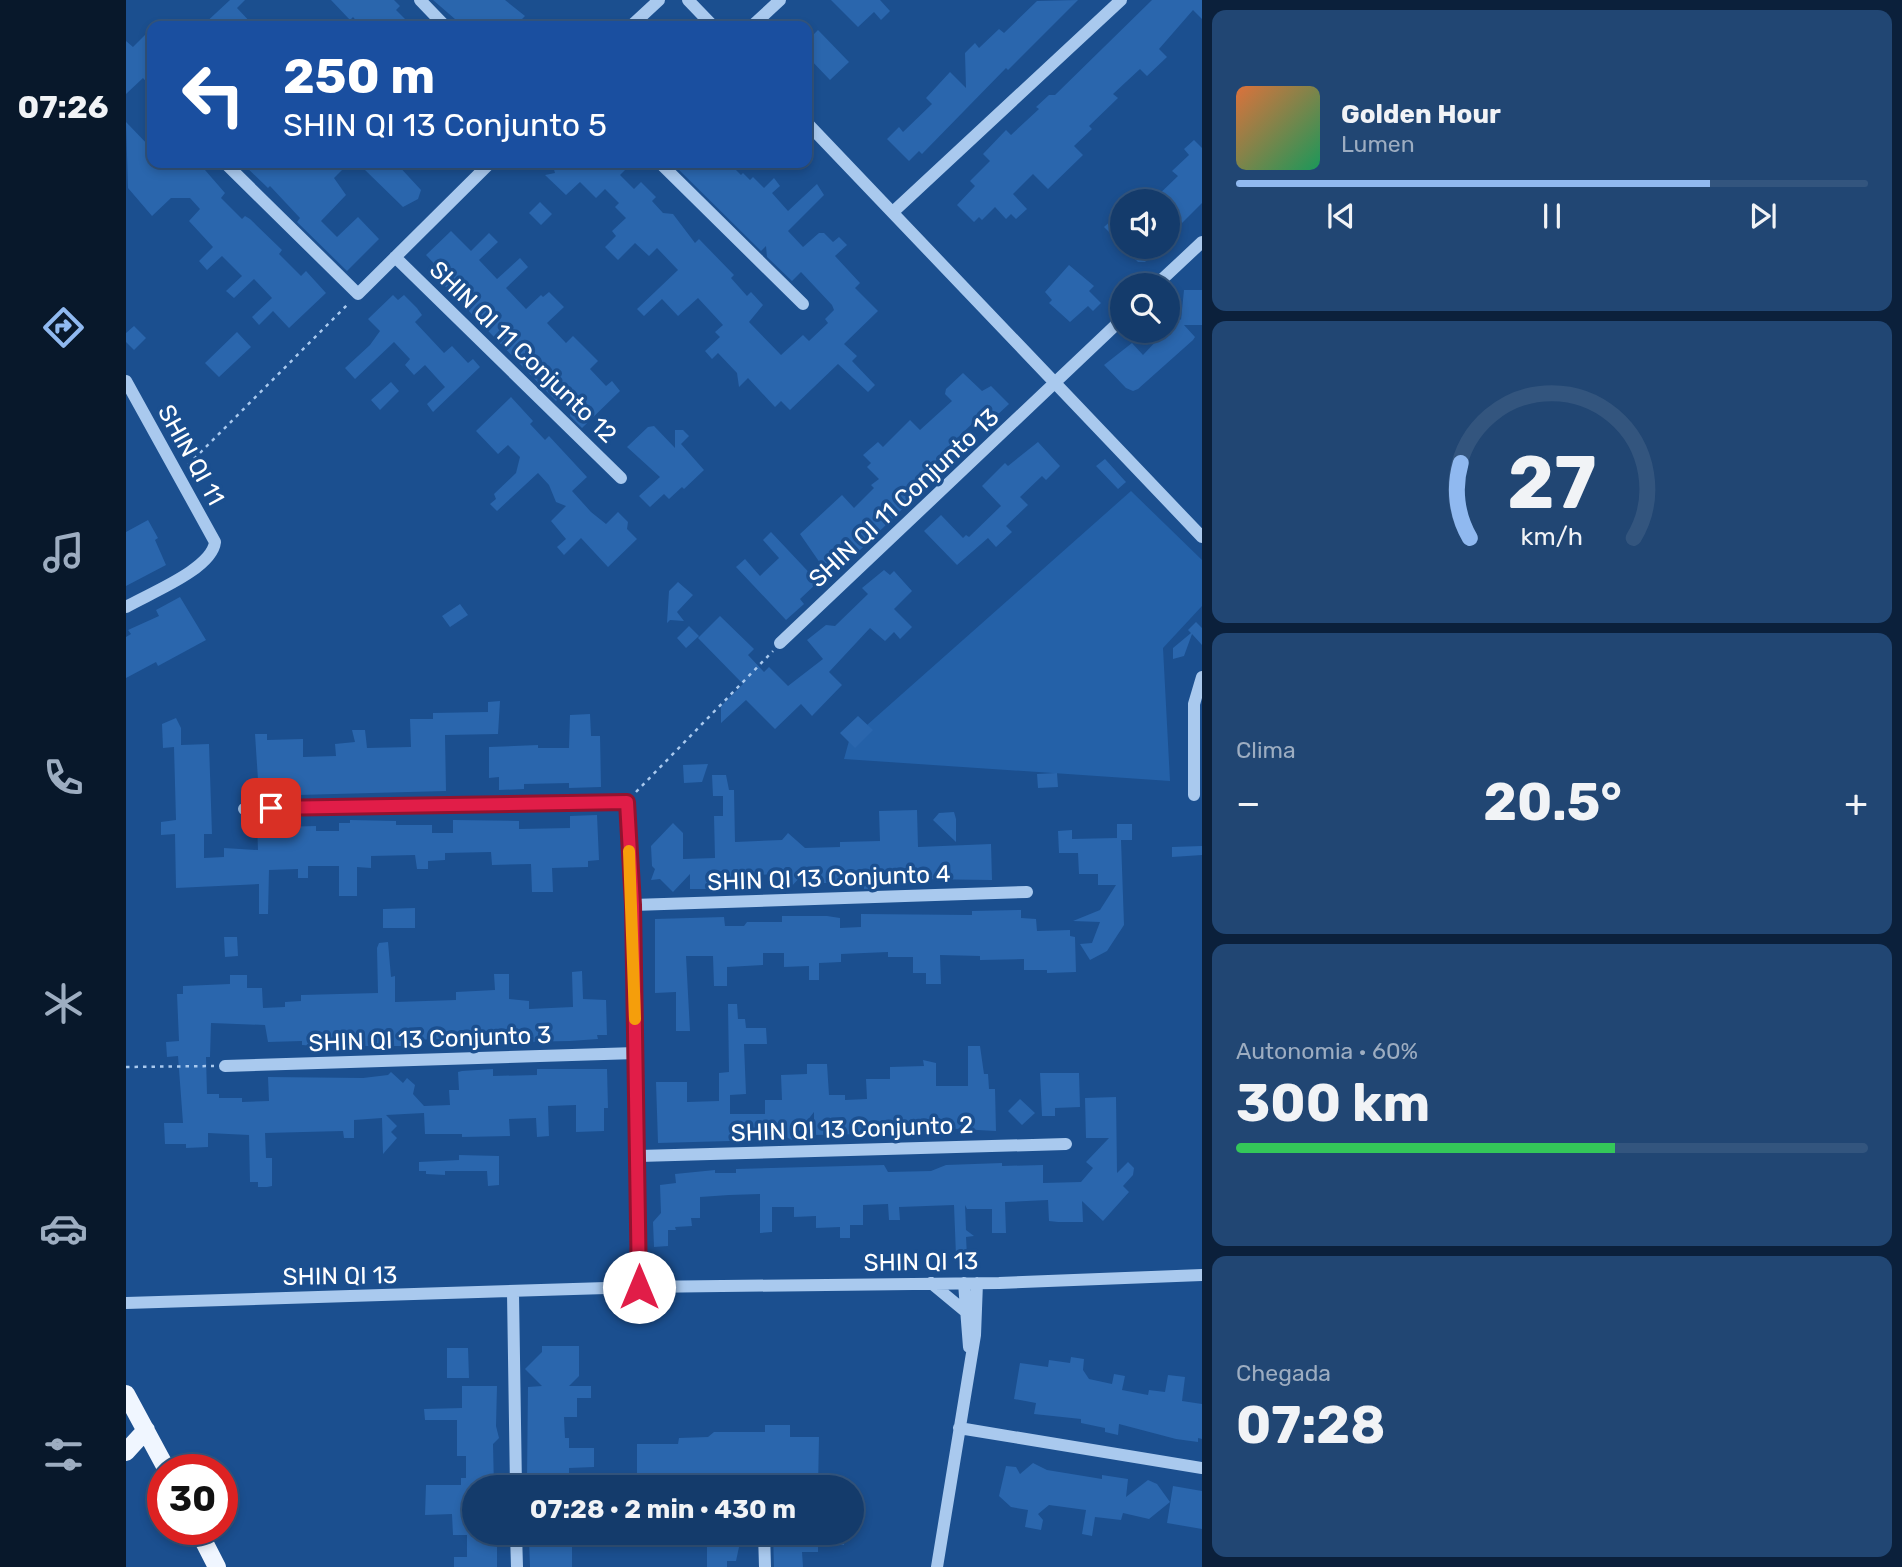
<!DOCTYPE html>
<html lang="pt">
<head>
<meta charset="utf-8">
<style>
  body { margin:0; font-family:Rubik,sans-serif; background:#214673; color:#f1f3f6; height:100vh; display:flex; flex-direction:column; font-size:26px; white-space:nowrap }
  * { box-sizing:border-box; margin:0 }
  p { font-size:23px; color:#9dadc1 }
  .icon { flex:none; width:38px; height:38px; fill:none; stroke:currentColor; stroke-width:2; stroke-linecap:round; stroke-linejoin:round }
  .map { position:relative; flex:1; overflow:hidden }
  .sheet { display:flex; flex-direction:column; gap:10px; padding:10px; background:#0b203b; width:700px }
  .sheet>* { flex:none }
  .hud { position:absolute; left:21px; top:21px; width:665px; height:147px; border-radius:14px; box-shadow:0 4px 10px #0003,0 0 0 2px #33557e; background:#1a4fa0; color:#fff; overflow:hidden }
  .controls { position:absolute; left:984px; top:189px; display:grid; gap:14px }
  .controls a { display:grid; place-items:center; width:70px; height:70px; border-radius:50%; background:#143b6b; box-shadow:0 4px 10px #0003,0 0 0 2px #33557e; font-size:35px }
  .speed { position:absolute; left:21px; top:1454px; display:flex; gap:14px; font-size:35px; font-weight:700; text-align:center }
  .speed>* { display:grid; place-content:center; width:91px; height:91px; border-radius:50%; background:#143b6b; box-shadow:0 4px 10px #0003,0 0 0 2px #33557e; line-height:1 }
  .speed .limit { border:10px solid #d22; background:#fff; color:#111 }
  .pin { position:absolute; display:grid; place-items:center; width:60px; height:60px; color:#fff; margin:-30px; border-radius:14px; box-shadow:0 4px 10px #0006 }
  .me { position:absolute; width:77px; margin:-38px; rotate:0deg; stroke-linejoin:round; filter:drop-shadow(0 0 5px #0008) }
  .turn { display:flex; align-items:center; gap:24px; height:147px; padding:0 21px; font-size:32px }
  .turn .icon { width:91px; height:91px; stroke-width:2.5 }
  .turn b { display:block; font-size:49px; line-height:60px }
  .big { font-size:52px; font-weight:700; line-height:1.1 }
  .sheet .card { flex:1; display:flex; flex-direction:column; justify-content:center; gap:10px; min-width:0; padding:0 24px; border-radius:14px; background:#214673 }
  .sheet .dial { align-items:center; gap:0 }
  .dial svg { height:182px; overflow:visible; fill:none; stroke:#33557e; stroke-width:7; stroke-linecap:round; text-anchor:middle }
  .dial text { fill:#f1f3f6; stroke:none }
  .song { display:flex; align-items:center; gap:21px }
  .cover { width:84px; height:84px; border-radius:10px; background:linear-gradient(135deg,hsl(20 70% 55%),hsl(150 70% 35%)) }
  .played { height:7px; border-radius:4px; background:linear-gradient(90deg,#90b9f0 75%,#33557e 75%) }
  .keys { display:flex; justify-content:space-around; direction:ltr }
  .heat { display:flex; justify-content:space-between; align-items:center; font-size:38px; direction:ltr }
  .charge { height:10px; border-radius:5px; background:linear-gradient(90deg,#34c759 60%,#33557e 0) }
  .trip { position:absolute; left:336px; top:1475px; width:402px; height:70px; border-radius:35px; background:#143b6b; box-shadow:0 4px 10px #0003,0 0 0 2px #33557e; font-weight:700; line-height:70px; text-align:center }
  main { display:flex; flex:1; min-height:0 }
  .dock { display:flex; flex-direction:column; width:126px; justify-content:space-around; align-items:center; background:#08182b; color:#9dadc1 }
  .dock .icon { width:49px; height:49px }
  .dock .on { color:#90b9f0 }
  .dock b { font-size:32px; color:#f1f3f6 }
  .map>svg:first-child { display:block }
  .green { fill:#2461a8 }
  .building { fill:#2a66ad }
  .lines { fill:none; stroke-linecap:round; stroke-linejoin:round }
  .path { stroke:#a9c9ee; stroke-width:2.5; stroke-dasharray:3.5 5; stroke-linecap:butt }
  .minor { stroke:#a9c9ee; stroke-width:12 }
  .major { stroke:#f0f6ff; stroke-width:18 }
  .route-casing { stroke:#92132f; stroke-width:18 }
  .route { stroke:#e11d48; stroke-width:12 }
  .slow { stroke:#f59e0b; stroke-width:12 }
  .labels { text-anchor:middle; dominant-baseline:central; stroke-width:7; stroke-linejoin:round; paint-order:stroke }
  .street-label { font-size:24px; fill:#fff; stroke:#1b4f8f }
</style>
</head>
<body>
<main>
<nav class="dock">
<b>07:26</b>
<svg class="icon on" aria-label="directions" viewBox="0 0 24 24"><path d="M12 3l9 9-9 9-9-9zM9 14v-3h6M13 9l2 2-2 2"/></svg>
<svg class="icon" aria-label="music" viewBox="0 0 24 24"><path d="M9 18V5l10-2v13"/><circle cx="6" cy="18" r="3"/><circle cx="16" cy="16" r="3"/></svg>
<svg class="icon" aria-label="phone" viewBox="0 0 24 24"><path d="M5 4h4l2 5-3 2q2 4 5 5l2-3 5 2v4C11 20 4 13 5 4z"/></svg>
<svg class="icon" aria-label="climate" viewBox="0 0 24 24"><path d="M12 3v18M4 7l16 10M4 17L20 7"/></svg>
<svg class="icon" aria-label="car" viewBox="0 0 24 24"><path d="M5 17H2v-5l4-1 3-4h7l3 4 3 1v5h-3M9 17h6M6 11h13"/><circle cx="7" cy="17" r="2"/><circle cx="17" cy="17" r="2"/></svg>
<svg class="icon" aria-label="filters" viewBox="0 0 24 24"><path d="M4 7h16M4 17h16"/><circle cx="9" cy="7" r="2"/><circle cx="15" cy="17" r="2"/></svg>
</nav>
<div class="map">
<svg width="1076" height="1567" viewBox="0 0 1076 1567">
  <rect width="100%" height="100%" fill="#1b4f8f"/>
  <path class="green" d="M1005,491L1076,560V606L1037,648L1044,781L718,759L723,741Z"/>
  <path class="building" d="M104,0H119L111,8L128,26H76Z
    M205,0H268L274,6L270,10L286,26H235L227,17L224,20Z
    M307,0H379L399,16L389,26H337Z
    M705,0H754L764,11L755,20L748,12L732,27Z
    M952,0L882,70L880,68L796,154L793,151L783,161L761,139L773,127L777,132L806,104L800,98L824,72L840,88L839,53L849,43L853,48L873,29L878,33L911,1Z
    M1026,0H1076V19L1067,10L1033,49L1041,57L1021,76L1014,69L987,94L992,98L963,126L966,129L948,146L957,155L922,189L907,174L887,194L901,209L890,219L885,214L880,219L869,207L856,220L853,217L848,222L831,205L849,186L844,181L864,161L857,154L880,130L885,135L913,109L910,107L923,95H929Z
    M26,28V88L17,78L0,94V41L7,47Z
    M692,30L723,62L704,80L681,56V41Z
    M0,122L26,149V163L79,166V170L99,193L95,198L116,219L119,216L124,219L156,250L153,254L175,276L180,271L200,293L163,328L147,311L133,325L126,317L146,298L128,279L108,298L100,291L116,276L96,256L81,270L73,261L87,247L63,221L74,209L64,198H45L26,216L2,188Z
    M1068,140L1076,148V203L1051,228L1041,217V201H1026L1052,176L1046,171L1063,155L1058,149Z
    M116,163H194L200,169L211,163L217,169L208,178L220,195L195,221L211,237L232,217L253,239L221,271L171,222L174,218L144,186L142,188Z
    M245,163H252L256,167L261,163H270L295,190L292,199L277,207L238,169Z
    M426,163H506L494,175L508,189L515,182L530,197L526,201L537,213L547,214L569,243L573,239L608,275L605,278L621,296L625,292L637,305L623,322L655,355L677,335L683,341L702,323L699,319L708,310L706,305L675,272L666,281L641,257L640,246L635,251L546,163H603L615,175L617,173L624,180L627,177L638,188L648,178L654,186L646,193L662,211L691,184L698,195L662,231L677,247L693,233H698L707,242L713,237L721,245L709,256L734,283L729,288L752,311L718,344L731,356L726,361L749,385L742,392L712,364L664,410L655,401L649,407L622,378L613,387L611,373L592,353L586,359L579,351L594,337L589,332L597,325L572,298L552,316L536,299L518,316L511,309L552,270L531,248L523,256L509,243L492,260L479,247L490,236L486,231L500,218L489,207L493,203L479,189L470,198L454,182L440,195L419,175L429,173Z
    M414,202L426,214L415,225L403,213Z
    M996,211V245L978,227Z
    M325,231L345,251L363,233L372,242L353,260L371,279L394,258L402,267L380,288L400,309L415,295L417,297L423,292L438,307L421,323L440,343L447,336L472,361L464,369L480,386L486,381L494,391L456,428L444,416L445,387L430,401L309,276L315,271L300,255Z
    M997,247H1035L1019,262H1012Z
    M943,265L968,286L963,291L975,303L967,311L962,306L944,322L923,303L926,300L919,292Z
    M1058,290H1076V325H1058L1069,337L1067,340L1012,389L1007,391L1000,388L978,365L1006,343L1017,355L1032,339L1024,331H1041V306L1055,320Z
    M267,295L272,300L278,295L291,308L296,315L289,322L318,353L326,346L342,363L347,359L354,367L307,412L301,404L319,387L299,365L288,375L279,365L284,359L268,342L229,379L219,368L244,345L254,331L242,319Z
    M8,326L20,338L8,350L0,342V333Z
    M111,332L125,347L93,377L79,363Z
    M837,373L856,391L865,386L883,404L855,430L848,422L828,441L816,453L820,457L791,484L797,489L731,553L726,549L701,573L674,534L716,495L728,508L748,488L745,485L753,479L741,467L745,463L737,455L752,442L757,447L784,420L794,430L826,401L819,394L820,389Z
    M265,382L273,391L254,410L245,400Z
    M385,397L407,421L404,424L419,440L423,436L461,477L446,491L465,512L480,524L492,512L502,522L501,529L511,539L482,567L455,538L438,555L431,547L440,539L425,521L440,506L430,502L423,485L412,473L371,511L364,504L370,499L368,494L390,473L394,457L382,445L372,454L350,431Z
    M528,426L549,448V430H557L563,436L555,444L578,470L558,489L556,487L543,499L538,494L524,507L513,496L534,477L501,447L522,427Z
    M912,442L934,466L920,480L916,476L894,497L902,505L880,526L886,532L870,547L862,538L831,565L798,531L815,515L837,538L840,535L843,537L875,506L856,486L879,463L882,466Z
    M979,459L1000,482L992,489L970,466Z
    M22,520L32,538L29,540L40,565L0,586V532Z
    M645,532L692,582L674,599L678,604L660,620L610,567L619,559L634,576L653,558L637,540Z
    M758,570L764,575L768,571L786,591L768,609L786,627L774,639L768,632L759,641L744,628L703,672L716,685L686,716L675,704L649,729L620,700L595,723V706L617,684L572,638L594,616L628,649L622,655L638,672L643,667L662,686L697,659L681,640L700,625L709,626L742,594L736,588Z
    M552,582L567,595L551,612L558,621L544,620L541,623L543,591Z
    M54,597L80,640L32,666L30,662L0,678V637L5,634L2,630L33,616L30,610Z
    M334,604L342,615L324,627L316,616Z
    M1070,622L1076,628V645L1066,634L1058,656L1047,659V648L1065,633L1062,630Z
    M563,626L573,636L560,648L551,638Z
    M374,701L372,734L319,735L320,791L172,795V786L151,787V795H133L129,734H141V740L177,739V757L210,756L209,744L229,742L226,730H239L241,748L285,747L284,719H307V713L362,712V702Z
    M464,714L465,736H474L475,787L443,788V783L398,784V789L373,790V777L363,778V747L412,745V748H443L444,715Z
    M732,716L747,730L729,748L714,733Z
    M50,718L55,728V745L83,744L86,834H78V858L98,857V848L132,850L131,824L151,823L152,827L190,826V831H213V823H224V820L270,821V825H306V833H327V820L393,821V829L444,828V816L471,815L473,860L462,861V867L426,868L427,892H406L405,864L366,865L365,852L319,853V860L302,861V869H291L289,855L245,856V868L231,867V896H213V866H182V878H172V869L143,870L142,914H133V884L50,888L49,834L35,835V822L50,820L48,747L37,748L36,724Z
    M582,764L576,782L558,783L557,765Z
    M931,773L932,787L912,788L911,774Z
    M586,775H600L603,790H608L609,842L656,840L662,833L679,848L714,847V842L754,841L753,811L791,810L792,847L865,844L866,880L788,879V883H754V888L738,889V886H725V883H688L676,875L664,888L650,874L632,875V888H621V882H616V877H595L596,889H564V874L547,892L534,879L525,880L529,869L526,866L525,846L547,823L557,833V859L589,858L588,816H597V796H587Z
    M828,812L830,819V842L807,820L813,813Z
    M991,824H1006V840H995L998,925L981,951L964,960L954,944L966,943L974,922L947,921L974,910L990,885H972V874H953L952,853H933L932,831L946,830V839L991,838Z
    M1076,846V855L1046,857V847Z
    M289,908V928H257V909Z
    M895,910V918L910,919L911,931L944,930V936L949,937L950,972L921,973V970H898V959L854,960V956L814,955L815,984H800V973H787V957H762V952L715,954V962L693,963V980H683V966L658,967V953H637V965L601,967V986H588L587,956H560L564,1031H550V992L529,993V919L598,917L599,926H618L621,922H656V916H701L714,918V928L735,927V914L846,915V911Z
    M98,937H111L112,956L99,957Z
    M262,942L265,977L269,976V1002L330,1000V992L369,990L368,974H383V999L403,1001V1009L447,1007L446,972L456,971L457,999L480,1000L481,1035H471L472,1039L444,1041L390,1042L370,1041V1038H332L288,1040V1046H189L176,1045V1041L142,1042L139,1025L85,1023L84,1057H80L81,1094H93V1098H116V1102L143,1101L142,1077L237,1078L262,1075L265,1072L277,1083L281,1078L289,1085L287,1094L298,1106L324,1105L323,1090H333L332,1072L336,1071L367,1069V1076L411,1075V1069H481L482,1108H478V1131L450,1132V1105L422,1106L423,1136L411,1137L410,1118L383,1119L384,1136L336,1137V1134H299L298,1113L260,1115L271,1126L265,1132L271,1138L257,1154L256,1118L228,1120V1138H218L217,1131L139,1133L140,1158H146V1186L141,1187H132V1182H124L123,1135L82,1133V1147L60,1148V1144H39L38,1123H57L52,1056L41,1057L40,1042L53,1041L51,994H57V986L104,984V975H121V988H136L137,1008L159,1007V1002L175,1001V995L252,993L251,948L253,943Z
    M602,1004H611L612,1019H619L620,1028H640L641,1044H618L620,1094L604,1095V1114H639V1100H656L655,1075L681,1074V1064H701L703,1095H719V1100L741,1099L740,1079H764V1067L798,1066L797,1060L810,1063V1086H842V1046H854L858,1074H862L863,1089H869L870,1131L815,1128L816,1134H804V1124H784V1133L688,1135V1112L666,1140L640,1127V1136L604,1137V1141L532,1143L530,1082H561V1102L593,1101V1073L603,1072Z
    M914,1073H953L954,1107L929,1108V1116H916Z
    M990,1097L991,1173L1002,1162L1008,1168L1007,1175L997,1186L1003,1192L977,1221L956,1201L957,1222H932L923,1221L922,1200L879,1202L880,1233H866V1209H841L839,1205L840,1230L848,1236L840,1237L841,1256H830L828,1205L773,1207L774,1220H763L762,1204L737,1205V1225H724V1238H714V1227L690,1228V1216L668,1217V1207H646V1232L634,1233V1194L603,1195L574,1197V1218H565L566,1226L549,1227L550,1230H542V1246L528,1247L527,1222L535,1213L534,1185L550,1183L549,1174L589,1170V1173H610V1169L758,1165L762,1172L805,1171L820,1165L876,1163V1166L917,1165V1183L955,1182L967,1168L960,1162L983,1138H960L959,1098Z
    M894,1099L909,1113L896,1125L882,1111Z
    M333,1155L373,1156V1185L362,1186L361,1171H319V1175L300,1174V1171H293V1162L333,1160Z
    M416,1346H453V1376L443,1386H465V1398H451V1417H438L439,1438H443V1448H468V1467L443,1468V1487H404V1477H401L402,1387L416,1386L399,1369L416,1352Z
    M321,1348H342L343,1378H321Z
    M945,1357L958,1359L957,1370L963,1379L986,1384L988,1374L999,1376L996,1390L1022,1395L1023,1390L1039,1392L1042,1375L1059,1377L1056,1401L1076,1404V1439L1072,1438V1442L1050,1439L993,1424L992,1435L979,1432V1428L955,1423V1419L908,1414L910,1403L888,1399L894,1363L922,1367L923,1360L944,1363Z
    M336,1386H371L370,1426L373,1438L367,1444L368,1488H348V1533L371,1537V1567H328V1557H341V1535H327L326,1514L299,1515L300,1485H335V1478H340V1456H331V1420H299L298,1409L336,1408Z
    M639,1425H664V1437H693L692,1488H669V1479H598V1488H543V1479L511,1480V1444H552L553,1438L582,1437L588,1432H639Z
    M907,1463L921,1470L976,1479V1475L1002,1479L1000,1497L1022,1480L1031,1484L1044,1502L1023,1519L997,1513L995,1520L969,1517L966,1536L956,1534L960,1510L923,1505L912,1514L917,1520L915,1530L899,1527L902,1510L885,1507L873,1496L880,1466L890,1467L894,1474Z
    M1047,1486L1076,1491V1529L1041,1523Z
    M581,1533H616L610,1561H601V1567H581Z
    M647,1533H718V1545H692V1552H676L677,1567H648Z
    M403,1540H446V1567H404Z"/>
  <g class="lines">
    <path class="path" d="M62,465L223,303
      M510,792L647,651
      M0,1067L88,1066"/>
    <path class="minor" d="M294,0L319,26
      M562,0L587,26
      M505,26L533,0
      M626,26L654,0
      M681,123L1076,537
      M99,163L232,294L364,163
      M534,163L677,304
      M767,212L995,0
      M269,257L495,478
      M1030,285L1076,242
      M0,381L89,542C86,569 24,593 0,607
      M654,643L996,319
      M1068,795V704L1076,677
      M118,809L501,802L507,905L513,1287
      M507,905L901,892
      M99,1066L510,1053
      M513,1156L940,1144
      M805,1283L840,1312
      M838,1283L843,1347
      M387,1293L390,1488
      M0,1303L513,1287L873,1283L1076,1275
      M833,1428L1076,1468
      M390,1533L391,1567
      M638,1533L639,1567
      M811,1567L849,1335L851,1283"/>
    <path class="major" d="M0,1394L41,1470
      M0,1452L20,1430
      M72,1530L91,1567"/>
  </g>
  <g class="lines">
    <g class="route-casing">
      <path id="route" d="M145,808L501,802L507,905L513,1287"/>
    </g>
    <use href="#route" class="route"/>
    <path class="slow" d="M503,851L509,1019"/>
  </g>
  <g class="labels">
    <g class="street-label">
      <text transform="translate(397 352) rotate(44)">SHIN QI 11 Conjunto 12</text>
      <text transform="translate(65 455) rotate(61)">SHIN QI 11</text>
      <text transform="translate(778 498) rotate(-43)">SHIN QI 11 Conjunto 13</text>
      <text transform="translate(703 878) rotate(-2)">SHIN QI 13 Conjunto 4</text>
      <text transform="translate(304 1039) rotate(-2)">SHIN QI 13 Conjunto 3</text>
      <text transform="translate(726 1129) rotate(-2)">SHIN QI 13 Conjunto 2</text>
      <text transform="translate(795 1262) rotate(-1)">SHIN QI 13</text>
      <text transform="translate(214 1276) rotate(-1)">SHIN QI 13</text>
    </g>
  </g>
</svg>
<div class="controls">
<a><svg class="icon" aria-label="sound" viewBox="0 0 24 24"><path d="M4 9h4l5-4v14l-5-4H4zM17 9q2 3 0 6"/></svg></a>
<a><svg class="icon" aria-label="search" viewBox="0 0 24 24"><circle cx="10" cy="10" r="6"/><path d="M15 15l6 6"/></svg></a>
</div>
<div class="speed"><div class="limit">30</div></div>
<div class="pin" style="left:145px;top:808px;background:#d93025"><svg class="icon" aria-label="arrive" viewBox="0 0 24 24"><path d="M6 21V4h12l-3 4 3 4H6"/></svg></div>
<svg class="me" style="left:513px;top:1287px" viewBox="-20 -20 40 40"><circle r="19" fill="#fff"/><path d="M0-13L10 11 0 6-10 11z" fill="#e11d48"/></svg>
<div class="trip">07:28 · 2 min · 430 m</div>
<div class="hud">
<div class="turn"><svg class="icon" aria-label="left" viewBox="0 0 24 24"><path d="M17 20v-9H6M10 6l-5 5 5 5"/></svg><div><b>250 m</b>SHIN QI 13 Conjunto 5</div></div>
</div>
</div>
<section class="sheet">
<div class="card">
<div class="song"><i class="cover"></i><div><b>Golden Hour</b><p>Lumen</p></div></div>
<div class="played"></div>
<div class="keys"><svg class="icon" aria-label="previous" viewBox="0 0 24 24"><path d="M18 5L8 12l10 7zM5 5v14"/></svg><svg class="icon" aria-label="pause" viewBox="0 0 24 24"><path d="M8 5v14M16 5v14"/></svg><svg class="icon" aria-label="next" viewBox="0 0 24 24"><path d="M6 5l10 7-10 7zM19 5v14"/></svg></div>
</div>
<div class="card dial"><svg viewBox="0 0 100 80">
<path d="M14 69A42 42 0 1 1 86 69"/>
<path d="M14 69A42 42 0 0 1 10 36" stroke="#90b9f0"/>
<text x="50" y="56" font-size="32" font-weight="700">27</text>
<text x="50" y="72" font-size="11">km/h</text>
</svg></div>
<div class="card"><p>Clima</p>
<div class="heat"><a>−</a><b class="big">20.5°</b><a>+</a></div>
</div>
<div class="card"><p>Autonomia · 60%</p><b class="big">300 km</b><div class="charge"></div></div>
<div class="card"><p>Chegada</p><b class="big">07:28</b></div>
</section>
</main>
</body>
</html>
